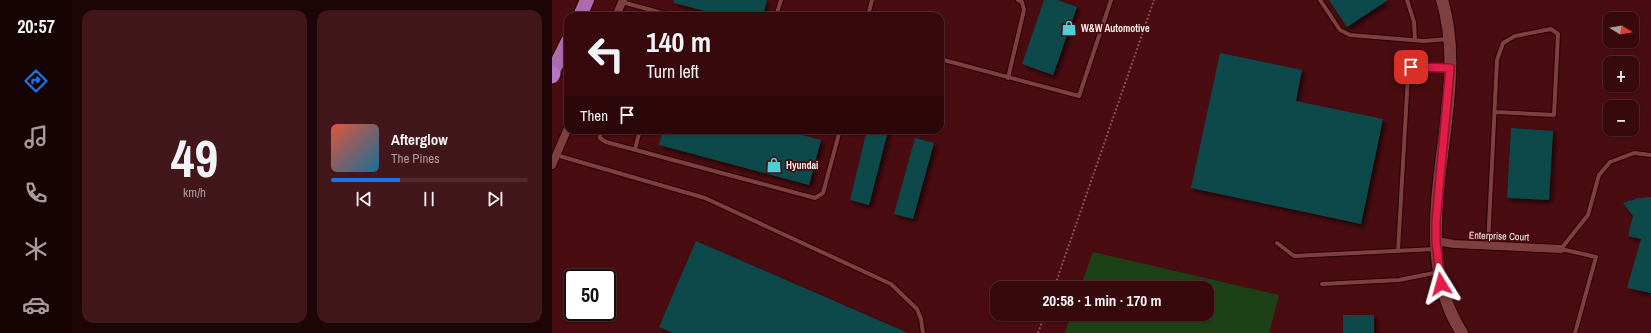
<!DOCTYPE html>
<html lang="en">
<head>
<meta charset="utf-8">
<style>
  body { margin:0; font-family:"Archivo Narrow",sans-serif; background:#42171b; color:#f1f3f6; height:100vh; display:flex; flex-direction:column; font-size:15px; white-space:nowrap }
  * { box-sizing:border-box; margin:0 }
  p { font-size:13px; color:#aa9a9d }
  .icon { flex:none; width:22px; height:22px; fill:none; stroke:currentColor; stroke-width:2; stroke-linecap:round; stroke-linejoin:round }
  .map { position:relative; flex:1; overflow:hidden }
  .sheet { display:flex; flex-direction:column; gap:10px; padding:10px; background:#1e0507; width:480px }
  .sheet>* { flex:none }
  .banner { position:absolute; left:12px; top:12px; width:380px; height:122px; border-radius:12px; box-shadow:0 1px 3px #0004,0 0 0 1px #512a2e; background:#37090d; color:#f1f3f6; overflow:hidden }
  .needle { width:26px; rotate:101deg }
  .fabs { position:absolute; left:1051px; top:12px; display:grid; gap:8px }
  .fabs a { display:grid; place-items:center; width:36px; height:36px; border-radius:8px; background:#37090d; box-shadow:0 1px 3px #0004,0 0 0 1px #512a2e; font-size:20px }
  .speed { position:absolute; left:12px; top:269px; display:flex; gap:8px; font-size:20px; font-weight:700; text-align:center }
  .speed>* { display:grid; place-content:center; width:52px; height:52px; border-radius:50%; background:#37090d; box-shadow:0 1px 3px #0004,0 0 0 1px #512a2e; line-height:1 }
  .speed .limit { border:2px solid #111; border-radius:6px; background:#fff; color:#111 }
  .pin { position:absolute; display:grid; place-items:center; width:34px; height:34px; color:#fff; margin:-17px; border-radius:8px; box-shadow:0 2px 6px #0006 }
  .me { position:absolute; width:44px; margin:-22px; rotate:352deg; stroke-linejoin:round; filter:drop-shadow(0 0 3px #0008) }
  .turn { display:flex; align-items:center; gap:14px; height:84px; padding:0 16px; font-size:18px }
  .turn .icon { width:52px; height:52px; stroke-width:2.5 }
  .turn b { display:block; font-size:28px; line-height:34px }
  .then { display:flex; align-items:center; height:38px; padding:0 16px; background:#0003; gap:8px; font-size:15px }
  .sheet .card { flex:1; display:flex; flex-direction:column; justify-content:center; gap:6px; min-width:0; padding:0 14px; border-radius:12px; background:#42171b }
  .sheet .dial { align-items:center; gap:0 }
  .dial b { font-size:52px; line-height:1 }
  .song { display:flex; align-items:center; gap:12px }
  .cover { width:48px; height:48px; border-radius:6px; background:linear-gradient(135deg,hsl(10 70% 55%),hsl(200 70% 35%)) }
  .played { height:4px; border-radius:2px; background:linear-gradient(90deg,#1a73e8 35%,#512a2e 35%) }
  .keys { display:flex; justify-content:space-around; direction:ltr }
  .sheet .tiles { flex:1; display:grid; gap:10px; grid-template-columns:repeat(2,1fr) }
  .trip { position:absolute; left:438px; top:281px; width:224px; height:40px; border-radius:12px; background:#37090d; box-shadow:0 1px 3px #0004,0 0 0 1px #512a2e; font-weight:700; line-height:40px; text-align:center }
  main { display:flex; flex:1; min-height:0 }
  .menu { display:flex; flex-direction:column; width:72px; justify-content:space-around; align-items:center; background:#160405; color:#aa9a9d }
  .menu .icon { width:28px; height:28px }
  .menu .selected { color:#1a73e8 }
  .menu b { font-size:18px; color:#f1f3f6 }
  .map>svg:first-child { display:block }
  .green { fill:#1d4117 }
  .building { fill:#0d484b; filter:url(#shadow) }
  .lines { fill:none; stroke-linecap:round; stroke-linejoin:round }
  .service-casing { stroke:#270002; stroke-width:6 }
  .minor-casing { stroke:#270002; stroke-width:10 }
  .secondary-casing { stroke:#270002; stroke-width:14 }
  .trunk-casing { stroke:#270002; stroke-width:16 }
  .motorway-casing { stroke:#270002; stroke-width:17 }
  .path { stroke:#815255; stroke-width:2; stroke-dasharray:2 2; stroke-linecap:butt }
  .service { stroke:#803f3f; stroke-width:4 }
  .minor { stroke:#803f3f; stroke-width:8 }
  .secondary { stroke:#803f3f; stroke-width:12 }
  .trunk { stroke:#ac6baa; stroke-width:14 }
  .motorway { stroke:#b776c4; stroke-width:15 }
  .route-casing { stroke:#92132f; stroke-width:10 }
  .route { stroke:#e11d48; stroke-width:7 }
  .labels { text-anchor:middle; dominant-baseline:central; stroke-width:3.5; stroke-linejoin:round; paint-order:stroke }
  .poi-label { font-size:10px; font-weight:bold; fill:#fdedec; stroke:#490c11; text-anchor:start }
  .street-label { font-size:10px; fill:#fdedec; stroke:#490c11 }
</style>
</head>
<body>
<main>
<nav class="menu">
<b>20:57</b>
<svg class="icon selected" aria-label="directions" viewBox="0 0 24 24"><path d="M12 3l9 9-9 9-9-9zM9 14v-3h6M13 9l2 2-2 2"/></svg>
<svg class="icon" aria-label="music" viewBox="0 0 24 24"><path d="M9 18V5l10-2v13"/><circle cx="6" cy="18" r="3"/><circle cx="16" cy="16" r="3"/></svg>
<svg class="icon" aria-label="phone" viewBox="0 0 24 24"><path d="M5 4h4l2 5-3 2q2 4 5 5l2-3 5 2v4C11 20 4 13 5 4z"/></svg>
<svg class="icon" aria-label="climate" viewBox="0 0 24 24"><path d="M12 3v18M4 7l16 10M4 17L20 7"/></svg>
<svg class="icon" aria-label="car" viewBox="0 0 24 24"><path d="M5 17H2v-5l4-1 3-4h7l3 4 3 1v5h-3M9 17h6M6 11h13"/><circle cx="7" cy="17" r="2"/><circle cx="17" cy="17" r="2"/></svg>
</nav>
<section class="sheet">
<div class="tiles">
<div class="card dial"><b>49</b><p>km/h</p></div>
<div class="card">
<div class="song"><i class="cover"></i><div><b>Afterglow</b><p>The Pines</p></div></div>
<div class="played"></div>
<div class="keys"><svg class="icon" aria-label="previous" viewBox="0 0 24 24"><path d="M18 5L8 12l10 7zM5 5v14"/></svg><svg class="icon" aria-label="pause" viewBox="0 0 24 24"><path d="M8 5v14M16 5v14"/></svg><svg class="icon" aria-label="next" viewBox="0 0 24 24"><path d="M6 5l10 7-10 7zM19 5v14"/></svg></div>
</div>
</div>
</section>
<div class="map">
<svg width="1099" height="333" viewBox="0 0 1099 333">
  <defs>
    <filter id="shadow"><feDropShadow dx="3" dy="3" stdDeviation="2" flood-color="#0009"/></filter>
  </defs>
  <rect width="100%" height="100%" fill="#490c11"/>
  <path class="green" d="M541,252L727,295L717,333H513L519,314H655V288H528Z"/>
  <path class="building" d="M122,0H215L211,16H172L122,3Z
    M492,0H506L525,7L501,75L470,64Z
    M777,0H836L795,27Z
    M668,53L750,70L744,101L831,119L809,224L639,188Z
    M959,128L1001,131L997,200L955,198Z
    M111,130H231L269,140L257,185L107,145Z
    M315,130L336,131L317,205L298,200Z
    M363,138L382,143L361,219L342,214Z
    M1099,197V293L1075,288L1089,239L1076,236L1081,216L1071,203L1086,198Z
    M144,241L356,333H121L107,327Z
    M791,315H822V333H791Z"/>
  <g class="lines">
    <g class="service-casing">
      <path id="service" d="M768,0L788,30L798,35L872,41L896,39
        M855,0L862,22L863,40
        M70,2L121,16
        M224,16L229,0
        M316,16L320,0
        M388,59L527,96L559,0
        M456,78L472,10L470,2L466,0
        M49,130L48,138L54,142L263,198L271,193L288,130
        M83,149L88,130
        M4,155L153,198L339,284L365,309L369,319L371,333
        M725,243L742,256L883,249
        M936,245L945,60L951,43L963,36L999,29L1006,34L1002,115L943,112
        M846,251L856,75L859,67L895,68
        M770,284L847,280L887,272
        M1023,333L1044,257L1009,249L1036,215L1047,175L1058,162L1082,153L1099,155"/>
    </g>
    <g class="minor-casing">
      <path id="minor" d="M64,16L71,0
        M0,165L16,128
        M884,241L902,244L1009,249"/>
    </g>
    <g class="secondary-casing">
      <path id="secondary" d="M890,0C922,103 847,236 910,333"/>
    </g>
    <g class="trunk-casing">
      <path id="trunk" d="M28,16L35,0
        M0,73L16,41"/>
    </g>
    <g class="motorway-casing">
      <path id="motorway" d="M0,76L1,74"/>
    </g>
    <path class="path" d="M502,288L602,0
      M486,333L493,314"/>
    <use href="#service" class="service"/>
    <use href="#minor" class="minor"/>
    <use href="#secondary" class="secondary"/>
    <use href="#trunk" class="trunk"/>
    <use href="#motorway" class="motorway"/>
  </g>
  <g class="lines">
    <g class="route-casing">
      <path id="route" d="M859,67L898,68L884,222V241L889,284"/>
    </g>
    <use href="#route" class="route"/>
  </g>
  <defs>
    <g id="shop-bare" transform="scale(1.2)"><path d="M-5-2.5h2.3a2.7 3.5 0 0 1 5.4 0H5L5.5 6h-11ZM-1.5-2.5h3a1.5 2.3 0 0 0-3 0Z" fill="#51ccd4" stroke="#490c11" stroke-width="2.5" paint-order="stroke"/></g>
  </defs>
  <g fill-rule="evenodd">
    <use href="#shop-bare" x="517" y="28"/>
    <use href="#shop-bare" x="222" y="165"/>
  </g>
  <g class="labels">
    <g class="poi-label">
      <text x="529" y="28">W&amp;W Automotive</text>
      <text x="234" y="165">Hyundai</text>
    </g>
    <g class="street-label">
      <text transform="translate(947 236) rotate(2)">Enterprise Court</text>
    </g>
  </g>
</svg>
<div class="fabs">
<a><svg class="needle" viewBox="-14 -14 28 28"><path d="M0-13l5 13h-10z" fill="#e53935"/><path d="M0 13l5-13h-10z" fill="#aa9a9d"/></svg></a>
<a>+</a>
<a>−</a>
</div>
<div class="speed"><div class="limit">50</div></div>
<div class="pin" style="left:859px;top:67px;background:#d93025"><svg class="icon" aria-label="arrive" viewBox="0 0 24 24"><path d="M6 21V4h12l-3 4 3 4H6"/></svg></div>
<svg class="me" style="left:889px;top:284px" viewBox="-20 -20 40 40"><path d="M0-17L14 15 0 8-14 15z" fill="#e11d48" stroke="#fff" stroke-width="4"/></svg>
<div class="trip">20:58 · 1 min · 170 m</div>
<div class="banner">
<div class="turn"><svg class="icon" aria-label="left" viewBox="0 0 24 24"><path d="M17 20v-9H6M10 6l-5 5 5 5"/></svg><div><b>140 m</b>Turn left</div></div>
<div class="then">Then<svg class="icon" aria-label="arrive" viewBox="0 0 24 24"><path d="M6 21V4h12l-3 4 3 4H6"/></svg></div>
</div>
</div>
</main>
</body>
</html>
